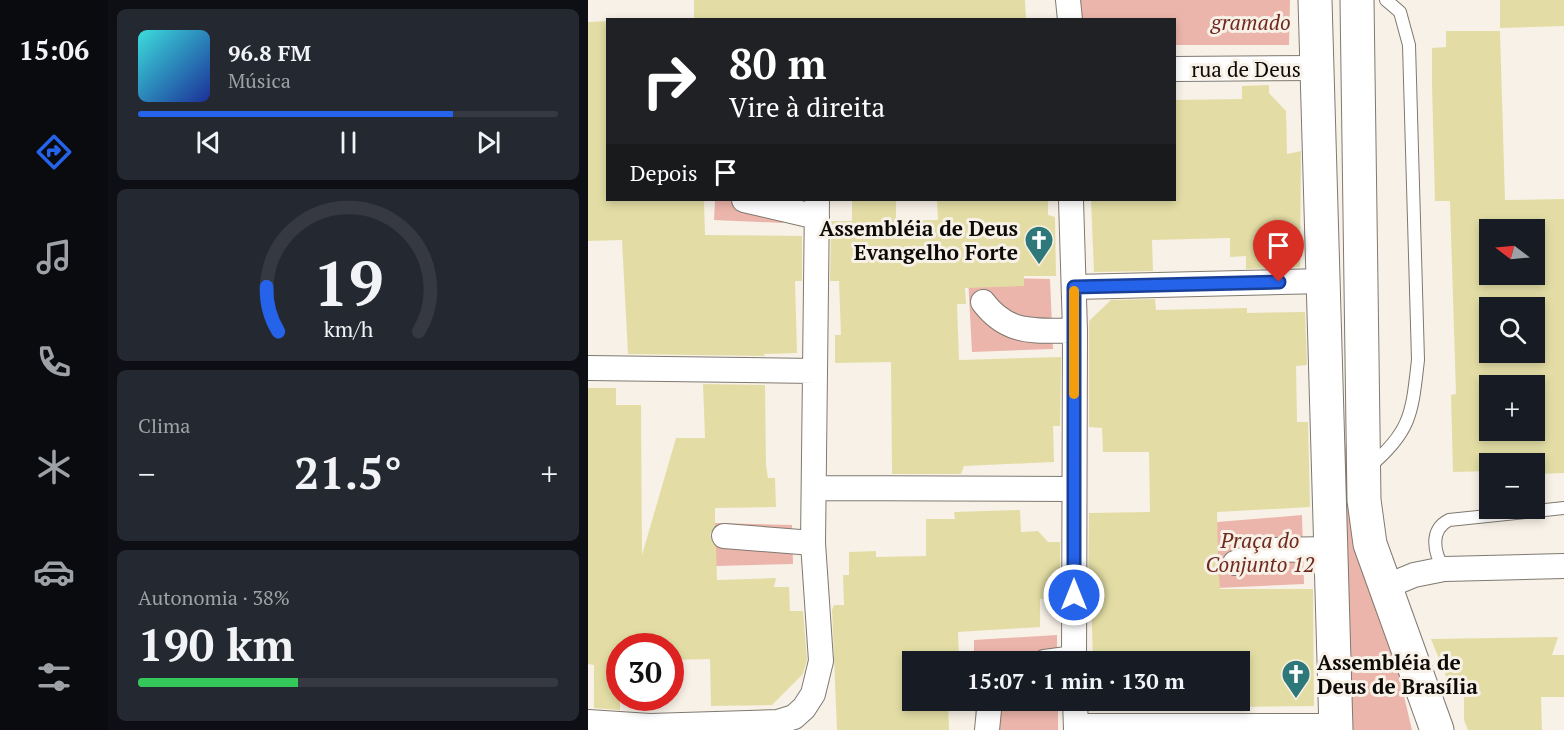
<!DOCTYPE html>
<html lang="pt">
<head>
<meta charset="utf-8">
<style>
  body { margin:0; font-family:"PT Serif",serif; background:#242831; color:#f1f3f6; height:100vh; display:flex; flex-direction:column; font-size:22px; white-space:nowrap }
  * { box-sizing:border-box; margin:0 }
  p { font-size:20px; color:#9ea1a6 }
  .icon { flex:none; width:33px; height:33px; fill:none; stroke:currentColor; stroke-width:2; stroke-linecap:round; stroke-linejoin:round }
  .map { position:relative; flex:1; overflow:hidden }
  .side { display:flex; flex-direction:column; gap:9px; padding:9px; background:#0d0f14; width:480px }
  .side>* { flex:none }
  .top-card { position:absolute; left:18px; top:18px; width:570px; height:183px; border-radius:0px; box-shadow:0 3px 9px #0003; background:#202124; color:#fff; overflow:hidden }
  .needle { width:39px; rotate:286deg }
  .controls { position:absolute; left:891px; top:219px; display:grid; gap:12px }
  .controls a { display:grid; place-items:center; width:66px; height:66px; border-radius:0px; background:#171b24; box-shadow:0 3px 9px #0003; font-size:30px }
  .speed { position:absolute; left:18px; top:633px; display:flex; gap:12px; font-size:30px; font-weight:700; text-align:center }
  .speed>* { display:grid; place-content:center; width:78px; height:78px; border-radius:50%; background:#171b24; box-shadow:0 3px 9px #0003; line-height:1 }
  .speed .limit { border:9px solid #d22; background:#fff; color:#111 }
  .pin { position:absolute; display:grid; place-items:center; width:51px; height:51px; color:#fff; margin:-62px -26px; border-radius:50% 50% 50% 0; rotate:-45deg; box-shadow:0 0 6px #0007 }
  .pin .icon { rotate:45deg }
  .me { position:absolute; width:66px; margin:-33px; rotate:0deg; stroke-linejoin:round; filter:drop-shadow(0 0 4px #0008) }
  .turn { display:flex; align-items:center; gap:21px; height:126px; padding:0 24px; font-size:27px }
  .turn .icon { width:78px; height:78px; stroke-width:2.5 }
  .turn b { display:block; font-size:42px; line-height:51px }
  .then { display:flex; align-items:center; height:57px; padding:0 24px; background:#0003; gap:12px; font-size:22px }
  .big { font-size:45px; font-weight:600; line-height:1.1 }
  .side .card { flex:1; display:flex; flex-direction:column; justify-content:center; gap:9px; min-width:0; padding:0 21px; border-radius:9px; background:#242831 }
  .side .dial { align-items:center; gap:0 }
  .dial svg { height:156px; overflow:visible; fill:none; stroke:#363941; stroke-width:7; stroke-linecap:round; text-anchor:middle }
  .dial text { fill:#f1f3f6; stroke:none }
  .song { display:flex; align-items:center; gap:18px }
  .cover { width:72px; height:72px; border-radius:9px; background:linear-gradient(135deg,hsl(180 70% 55%),hsl(230 70% 35%)) }
  .played { height:6px; border-radius:3px; background:linear-gradient(90deg,#2563eb 75%,#363941 75%) }
  .keys { display:flex; justify-content:space-around; direction:ltr }
  .heat { display:flex; justify-content:space-between; align-items:center; font-size:33px; direction:ltr }
  .charge { height:9px; border-radius:4px; background:linear-gradient(90deg,#34c759 38%,#363941 0) }
  .trip { position:absolute; left:314px; top:651px; width:348px; height:60px; border-radius:0px; background:#171b24; box-shadow:0 3px 9px #0003; font-weight:600; line-height:60px; text-align:center }
  main { display:flex; flex:1; min-height:0 }
  .dock { display:flex; flex-direction:column; width:108px; justify-content:space-around; align-items:center; background:#090b0e; color:#9ea1a6 }
  .dock .icon { width:42px; height:42px }
  .dock .on { color:#2563eb }
  .dock b { font-size:27px; color:#f1f3f6 }
  .map>svg:first-child { display:block }
  .green { fill:#ecb5ab }
  .building { fill:#e3dda5; fill-rule:evenodd }
  .lines { fill:none; stroke-linecap:round; stroke-linejoin:round }
  .lane-casing { stroke:#7f7970; stroke-width:14 }
  .street-casing { stroke:#7f7970; stroke-width:26 }
  .secondary-casing { stroke:#7f7970; stroke-width:35 }
  .lane { stroke:#fff; stroke-width:12 }
  .street { stroke:#fff; stroke-width:24 }
  .secondary { stroke:#fff; stroke-width:33 }
  .route-casing { stroke:#184099; stroke-width:15 }
  .route { stroke:#2563eb; stroke-width:10 }
  .slow { stroke:#f59e0b; stroke-width:10 }
  .labels { text-anchor:middle; dominant-baseline:central; stroke-width:6; stroke-linejoin:round; paint-order:stroke }
  .park-label { font-size:21px; font-style:italic; fill:#70291f; stroke:#f8f1e7 }
  .street-label { font-size:21px; fill:#0d0b08; stroke:#f8f1e7 }
  .poi-label { font-size:21px; font-weight:bold; fill:#0d0b08; stroke:#f8f1e7; text-anchor:end }
</style>
</head>
<body>
<main>
<nav class="dock">
<b>15:06</b>
<svg class="icon on" aria-label="directions" viewBox="0 0 24 24"><path d="M12 3l9 9-9 9-9-9zM9 14v-3h6M13 9l2 2-2 2"/></svg>
<svg class="icon" aria-label="music" viewBox="0 0 24 24"><path d="M9 18V5l10-2v13"/><circle cx="6" cy="18" r="3"/><circle cx="16" cy="16" r="3"/></svg>
<svg class="icon" aria-label="phone" viewBox="0 0 24 24"><path d="M5 4h4l2 5-3 2q2 4 5 5l2-3 5 2v4C11 20 4 13 5 4z"/></svg>
<svg class="icon" aria-label="climate" viewBox="0 0 24 24"><path d="M12 3v18M4 7l16 10M4 17L20 7"/></svg>
<svg class="icon" aria-label="car" viewBox="0 0 24 24"><path d="M5 17H2v-5l4-1 3-4h7l3 4 3 1v5h-3M9 17h6M6 11h13"/><circle cx="7" cy="17" r="2"/><circle cx="17" cy="17" r="2"/></svg>
<svg class="icon" aria-label="filters" viewBox="0 0 24 24"><path d="M4 7h16M4 17h16"/><circle cx="9" cy="7" r="2"/><circle cx="15" cy="17" r="2"/></svg>
</nav>
<section class="side">
<div class="card">
<div class="song"><i class="cover"></i><div><b>96.8 FM</b><p>Música</p></div></div>
<div class="played"></div>
<div class="keys"><svg class="icon" aria-label="previous" viewBox="0 0 24 24"><path d="M18 5L8 12l10 7zM5 5v14"/></svg><svg class="icon" aria-label="pause" viewBox="0 0 24 24"><path d="M8 5v14M16 5v14"/></svg><svg class="icon" aria-label="next" viewBox="0 0 24 24"><path d="M6 5l10 7-10 7zM19 5v14"/></svg></div>
</div>
<div class="card dial"><svg viewBox="0 0 100 80">
<path d="M14 69A42 42 0 1 1 86 69"/>
<path d="M14 69A42 42 0 0 1 8 46" stroke="#2563eb"/>
<text x="50" y="56" font-size="32" font-weight="700">19</text>
<text x="50" y="72" font-size="11">km/h</text>
</svg></div>
<div class="card"><p>Clima</p>
<div class="heat"><a>−</a><b class="big">21.5°</b><a>+</a></div>
</div>
<div class="card"><p>Autonomia · 38%</p><b class="big">190 km</b><div class="charge"></div></div>
</section>
<div class="map">
<svg width="976" height="730" viewBox="0 0 976 730">
  <rect width="100%" height="100%" fill="#f8f1e7"/>
  <path class="green" d="M486,0H702L701,45H587L586,20L489,19Z
    M127,200H208L195,223L126,220Z
    M380,277L462,279L465,349L384,352Z
    M749,411L824,730H760Z
    M714,515L716,584L629,588V522Z
    M126,523L204,525L205,564L128,566Z
    M469,635V661H386V640Z
    M387,701H470V730H388Z"/>
  <path class="building" d="M106,0H437L438,20H106Z
    M912,0H976V26L912,28Z
    M20,21V200H116L117,235L214,236V281H207L209,353L176,354L177,356L40,354L34,240L0,241V22Z
    M858,31H912L917,200L976,199V473L951,474V471H946V464H902V471L865,472L863,395L868,394L862,201H847L844,85V48L858,47ZM902,230H946V274H902ZM902,308H946V352H902ZM902,386H946V430H902Z
    M681,85V93L698,111L699,154L713,151L712,267L658,269V256L642,257V238L564,240L565,271L506,272L503,200H586V100L654,99V86Z
    M264,200H308V221L350,220L349,200H460V215L467,217L468,276H436V286L377,288L378,304H369L371,360L473,357L472,426H465L466,462L376,466L373,474H304L303,362L247,363V335H253L251,281H242L243,221H264Z
    M567,299L568,310L659,308V313L717,312L719,365L708,366L709,422H720L722,507L629,512L630,563L632,589H725L726,706L651,707V662H505L503,597H500L501,513L562,512L561,452H515L514,428L501,427V321L523,300Z
    M115,384L177,385L178,465L180,478H187L188,507L127,508V525L122,535L128,548L129,580L188,578L186,587H201L202,611H215L219,660L215,674L184,705L123,706L122,659L82,660V646H32V710L6,708V665L0,664V388H28V405H53L54,555L88,438H117Z
    M432,510L433,532L450,531L460,542H472V598L452,599V627L370,632L371,659L359,656V659L324,661V700H360L361,730H249L244,610L246,605H256L255,575H261V552L288,551V557L338,556V519H367L366,512Z
    M970,637L964,655H976V697H953L954,730H880L876,720V695L866,696L843,639Z"/>
  <g class="lines">
    <g class="lane-casing">
      <path id="lane" d="M781,467C824,431 824,412 830,360L821,45L812,12L798,0
        M856,569C846,553 841,530 861,520L976,508"/>
    </g>
    <g class="street-casing">
      <path id="street" d="M480,0L482,20
        M586,69L729,68
        M156,200L229,217
        M483,200L487,331L486,662
        M486,287L737,281
        M395,302C421,336 447,330 487,331
        M0,368L227,371
        M227,488L486,489
        M136,536L225,543
        M647,563L681,550L743,549
        M797,587L826,575L856,569L976,566
        M457,662L486,658
        M487,700L488,730
        M0,722L62,726L190,722L206,717L216,708L225,694L233,661L225,543L229,200
        M488,726H748
        M399,730L402,700"/>
    </g>
    <g class="secondary-casing">
      <path id="secondary" d="M727,0L748,730
        M769,0L776,500L782,544L849,730"/>
    </g>
    <use href="#lane" class="lane"/>
    <use href="#street" class="street"/>
    <use href="#secondary" class="secondary"/>
  </g>
  <g class="lines">
    <g class="route-casing">
      <path id="route" d="M486,595V287L691,282"/>
    </g>
    <use href="#route" class="route"/>
    <path class="slow" d="M486,291V394"/>
  </g>
  <defs>
    <g id="church-pin" transform="scale(1.5)"><path d="M0 17L-7.5 6A9.5 9.5 0 1 1 7.5 6Z" fill="#2f787a" stroke="#f8f1e7"/><path d="M-1.2-6h2.4v3.5h3.3v2.4h-3.3V6h-2.4V-.1h-3.3v-2.4h3.3Z" fill="#fff"/></g>
  </defs>
  <g fill-rule="evenodd">
    <use href="#church-pin" x="451" y="240"/>
    <use href="#church-pin" x="708" y="674"/>
  </g>
  <g class="labels">
    <g class="park-label">
      <text x="663" y="22">gramado</text>
      <text x="672" y="540">Praça do<tspan x="672" dy="24">Conjunto 12</tspan></text>
    </g>
    <g class="street-label">
      <text x="658" y="69">rua de Deus</text>
    </g>
    <g class="poi-label">
      <text x="430" y="228">Assembléia de Deus<tspan x="430" dy="24">Evangelho Forte</tspan></text>
      <text x="729" y="662" text-anchor="start">Assembléia de<tspan x="729" dy="24">Deus de Brasília</tspan></text>
    </g>
  </g>
</svg>
<div class="controls">
<a><svg class="needle" viewBox="-14 -14 28 28"><path d="M0-13l5 13h-10z" fill="#e53935"/><path d="M0 13l5-13h-10z" fill="#9ea1a6"/></svg></a>
<a><svg class="icon" aria-label="search" viewBox="0 0 24 24"><circle cx="10" cy="10" r="6"/><path d="M15 15l6 6"/></svg></a>
<a>+</a>
<a>−</a>
</div>
<div class="speed"><div class="limit">30</div></div>
<div class="pin" style="left:691px;top:282px;background:#d93025"><svg class="icon" aria-label="arrive" viewBox="0 0 24 24"><path d="M6 21V4h12l-3 4 3 4H6"/></svg></div>
<svg class="me" style="left:486px;top:595px" viewBox="-20 -20 40 40"><circle r="17" fill="#2563eb" stroke="#fff" stroke-width="3"/><path d="M0-11L8 9 0 5-8 9z" fill="#fff"/></svg>
<div class="trip">15:07 · 1 min · 130 m</div>
<div class="top-card">
<div class="turn"><svg class="icon" aria-label="right" viewBox="0 0 24 24"><path d="M7 20v-9h11M14 6l5 5-5 5"/></svg><div><b>80 m</b>Vire à direita</div></div>
<div class="then">Depois<svg class="icon" aria-label="arrive" viewBox="0 0 24 24"><path d="M6 21V4h12l-3 4 3 4H6"/></svg></div>
</div>
</div>
</main>
</body>
</html>
